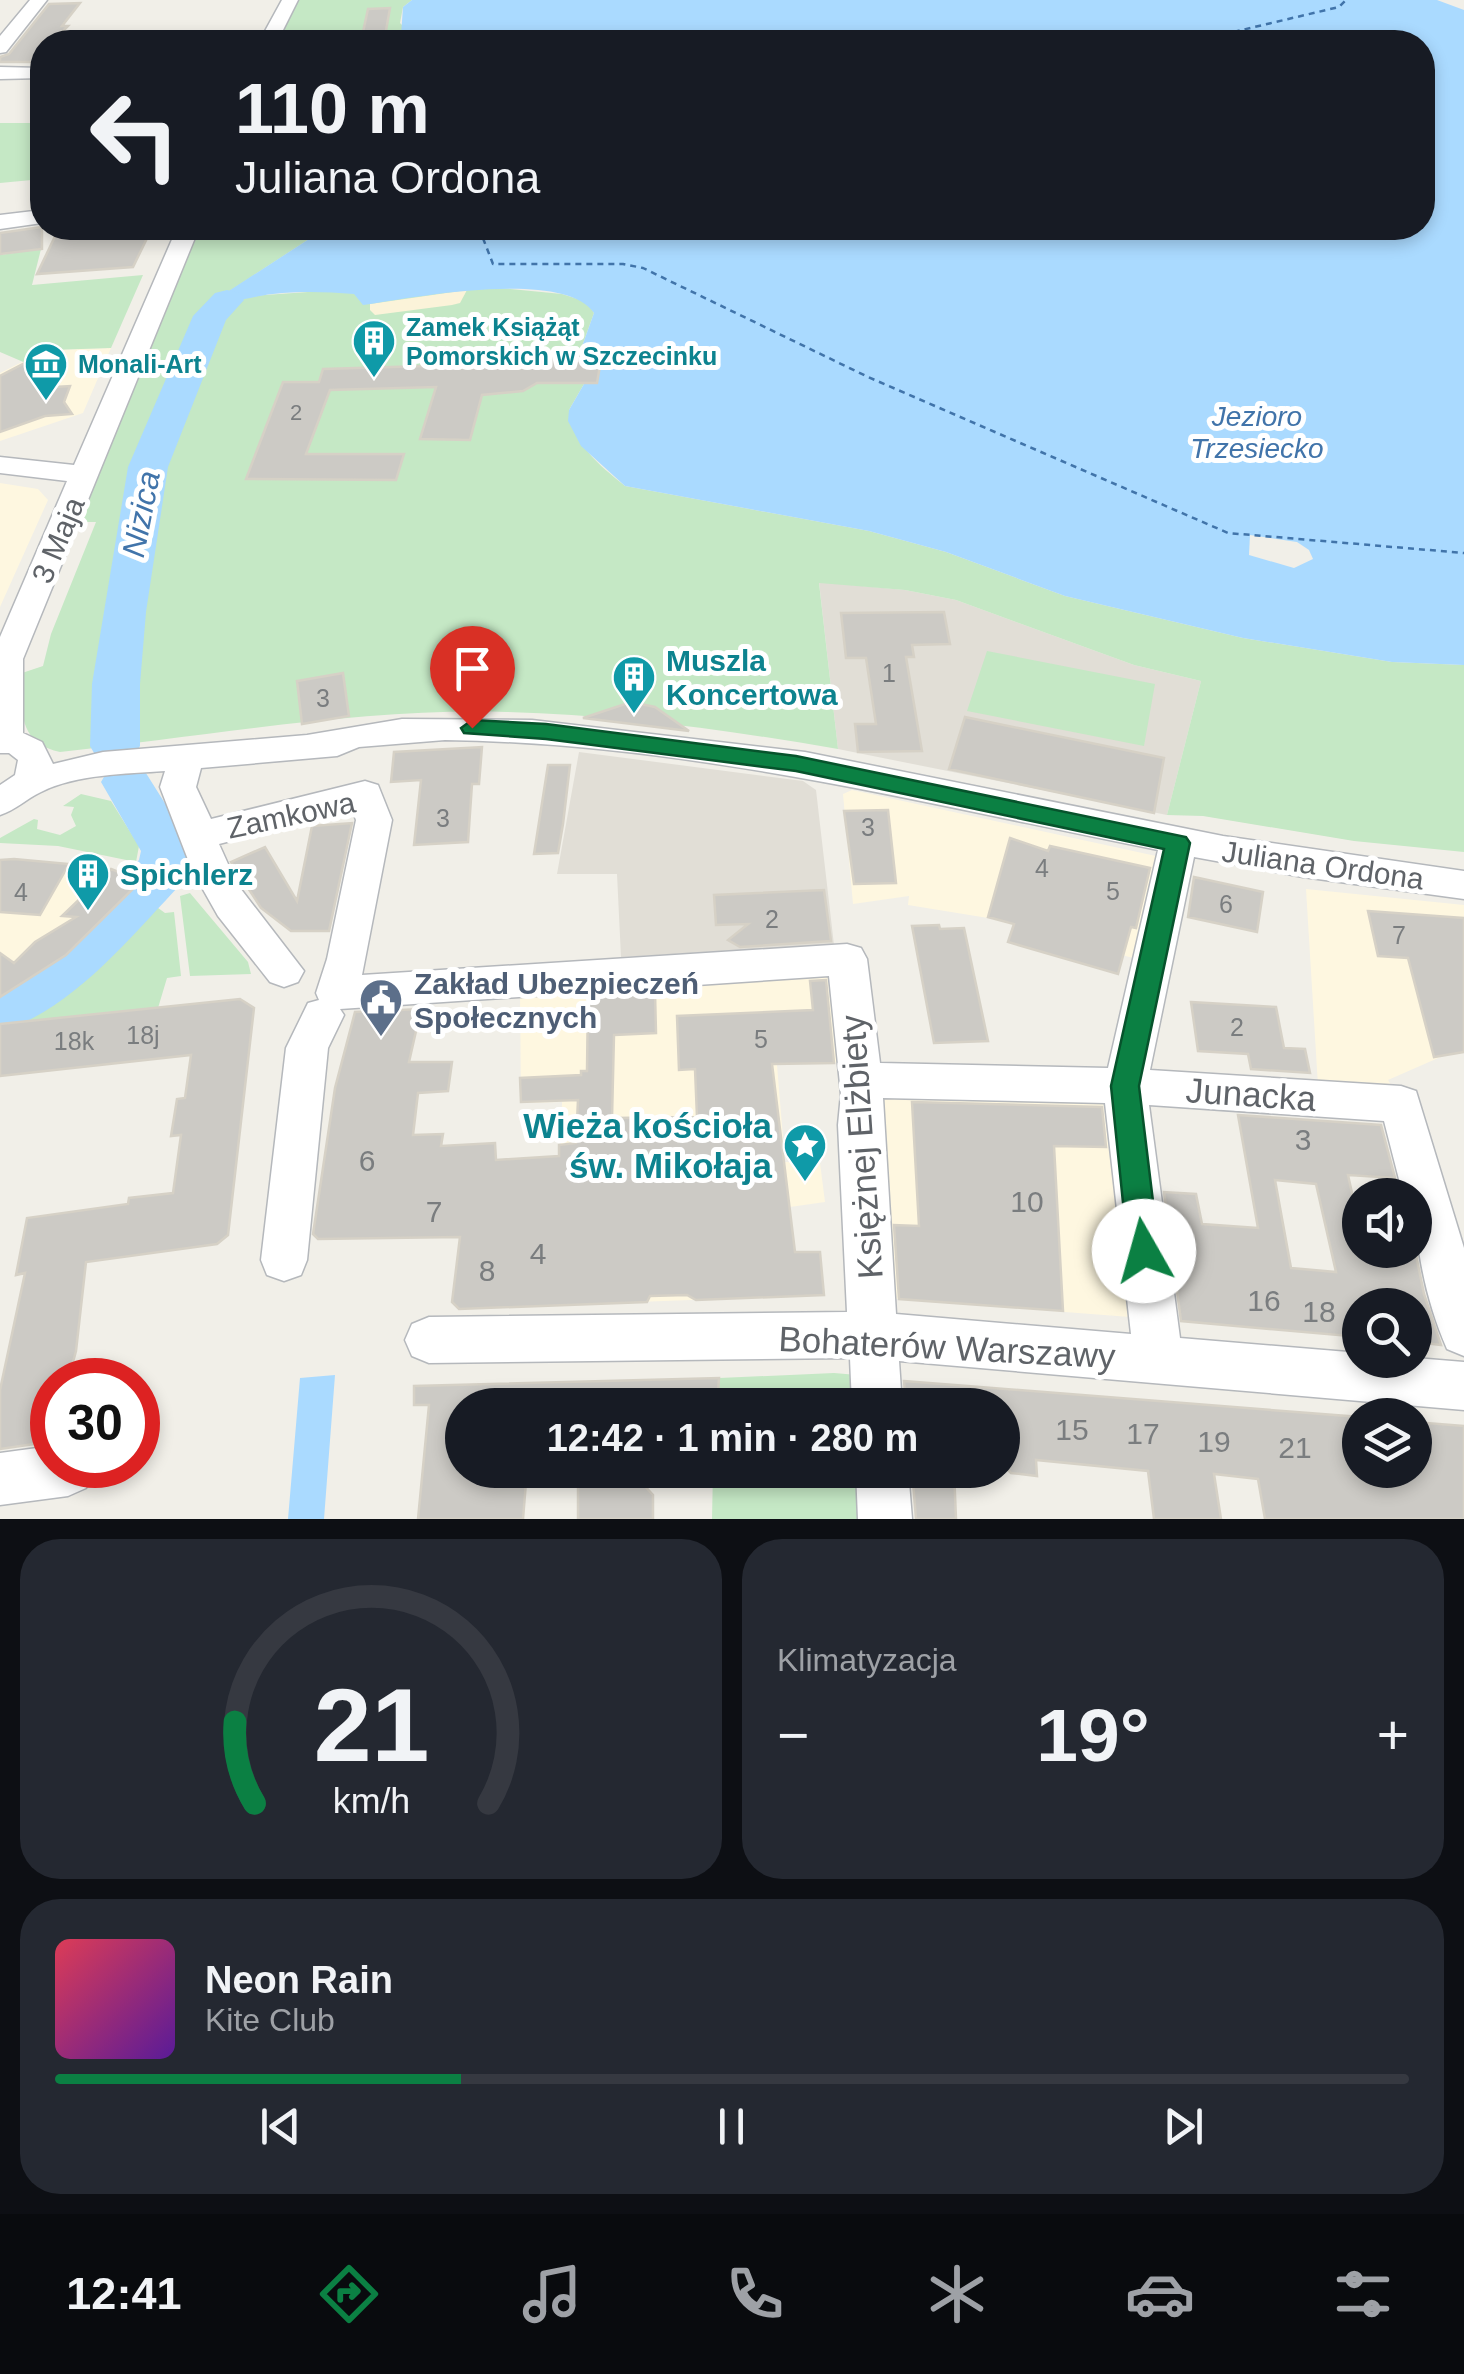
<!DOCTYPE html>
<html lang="pl">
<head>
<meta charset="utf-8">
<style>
  body { margin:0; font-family:Helvetica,sans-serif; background:#242831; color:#f1f3f6; height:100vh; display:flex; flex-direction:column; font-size:38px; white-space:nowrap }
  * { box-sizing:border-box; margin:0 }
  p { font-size:32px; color:#9ea1a6 }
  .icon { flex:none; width:55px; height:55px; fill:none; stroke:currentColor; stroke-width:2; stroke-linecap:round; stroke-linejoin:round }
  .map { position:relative; height:1519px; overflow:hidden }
  .drawer { display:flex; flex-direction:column; gap:20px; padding:20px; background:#0d0f14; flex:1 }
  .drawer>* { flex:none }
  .banner { position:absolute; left:30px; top:30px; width:1405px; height:210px; border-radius:40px; box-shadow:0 5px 15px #0003; background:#171b24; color:#f1f3f6; overflow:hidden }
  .tools { position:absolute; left:1342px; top:1178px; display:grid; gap:20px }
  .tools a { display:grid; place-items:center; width:90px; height:90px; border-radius:50%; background:#171b24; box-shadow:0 5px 15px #0003; font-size:50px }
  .speed { position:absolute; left:30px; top:1358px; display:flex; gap:20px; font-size:50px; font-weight:700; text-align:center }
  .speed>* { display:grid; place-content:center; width:130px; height:130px; border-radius:50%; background:#171b24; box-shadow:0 5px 15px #0003; line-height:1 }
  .speed .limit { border:15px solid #d22; background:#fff; color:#111 }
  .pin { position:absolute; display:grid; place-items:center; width:85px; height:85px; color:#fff; margin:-102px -42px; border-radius:50% 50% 50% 0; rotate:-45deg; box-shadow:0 0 10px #0007 }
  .pin .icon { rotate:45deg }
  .me { position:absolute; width:110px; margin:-55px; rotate:353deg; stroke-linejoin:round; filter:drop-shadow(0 0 8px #0008) }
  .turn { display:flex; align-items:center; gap:35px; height:210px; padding:0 40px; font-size:45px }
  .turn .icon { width:130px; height:130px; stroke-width:2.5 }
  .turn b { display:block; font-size:70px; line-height:85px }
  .big { font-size:75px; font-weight:800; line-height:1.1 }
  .drawer .tile { flex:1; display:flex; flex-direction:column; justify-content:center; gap:15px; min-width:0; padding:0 35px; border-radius:40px; background:#242831 }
  .drawer .dial { align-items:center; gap:0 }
  .dial svg { height:260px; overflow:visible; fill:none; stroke:#363941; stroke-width:7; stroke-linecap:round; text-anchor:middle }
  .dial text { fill:#f1f3f6; stroke:none }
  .song { display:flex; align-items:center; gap:30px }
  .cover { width:120px; height:120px; border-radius:15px; background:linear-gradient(135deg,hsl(350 70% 55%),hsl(270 70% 35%)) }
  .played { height:10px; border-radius:5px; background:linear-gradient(90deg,#0b8043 30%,#363941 30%) }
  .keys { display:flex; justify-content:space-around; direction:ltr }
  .heat { display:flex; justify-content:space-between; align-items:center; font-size:55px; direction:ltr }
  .drawer .tiles { flex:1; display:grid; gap:20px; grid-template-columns:1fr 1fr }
  .tile:last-child { grid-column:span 2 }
  .trip { position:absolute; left:445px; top:1388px; width:575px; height:100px; border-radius:50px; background:#171b24; box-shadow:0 5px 15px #0003; font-weight:800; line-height:100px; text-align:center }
  .tabs { display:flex; height:160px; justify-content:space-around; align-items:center; background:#090b0e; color:#9ea1a6 }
  .tabs .icon { width:70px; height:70px }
  .tabs .current { color:#0b8043 }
  .tabs b { font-size:45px; color:#f1f3f6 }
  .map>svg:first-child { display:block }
  .commercial { fill:#fef7e0 }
  .education { fill:#e1ded6 }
  .green { fill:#c5e8c5 }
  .sand { fill:#fbf3d9 }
  .water { fill:#aadaff }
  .pier { fill:#f1efe8 }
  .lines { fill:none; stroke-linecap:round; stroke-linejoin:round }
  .river { fill:#aadaff; fill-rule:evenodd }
  .ferry { stroke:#4174aa; stroke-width:2.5; stroke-dasharray:6 5; stroke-linecap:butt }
  .building { fill:#cccac5; stroke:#d6d1c6; stroke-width:2.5; fill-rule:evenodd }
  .minor-casing { stroke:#b5b8bc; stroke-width:3 }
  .minor { fill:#fff; fill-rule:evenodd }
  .route { fill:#0b8043; stroke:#07532c; stroke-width:2.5 }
  .labels { text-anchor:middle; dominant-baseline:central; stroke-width:10; stroke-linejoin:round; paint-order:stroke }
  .far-number-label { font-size:22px; fill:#7a7d7f }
  .far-culture-label { font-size:25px; font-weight:bold; fill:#0d838f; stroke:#fff; text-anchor:start }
  .number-label { font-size:25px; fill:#7a7d7f }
  .far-water-label { font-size:28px; font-style:italic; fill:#4174aa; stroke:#fff }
  .street-label { font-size:30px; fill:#5f6368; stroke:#fff }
  .culture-label { font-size:30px; font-weight:bold; fill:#0d838f; stroke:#fff; text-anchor:start }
  .service-label { font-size:30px; font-weight:bold; fill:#4e5e75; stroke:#fff; text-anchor:start }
  .near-number-label { font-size:30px; fill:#7a7d7f }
  .water-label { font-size:32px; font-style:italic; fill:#4174aa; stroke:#fff }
  .near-street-label { font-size:35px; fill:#5f6368; stroke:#fff }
  .near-culture-label { font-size:35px; font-weight:bold; fill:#0d838f; stroke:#fff; text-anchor:end }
</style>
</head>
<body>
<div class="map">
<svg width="1464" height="1519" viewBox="0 0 1464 1519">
  <rect width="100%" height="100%" fill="#f1efe8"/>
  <path class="commercial" d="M111,348L83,413L0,441V373L22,362L28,364L51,350Z
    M0,483L38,489L48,500L0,607Z
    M852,790L1156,856L1133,958L988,918L908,905L909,896L853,904L843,794Z
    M14,859L111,869L141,881L66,955L0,996V860Z
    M1306,889L1464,905V1052L1445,1055L1388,1080L1395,1091L1318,1086Z
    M836,976L848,1062L777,1065L785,1162L820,1163L825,1202L790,1207L794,1252H820L824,1295L557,1305L562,1102L521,1103L520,994Z
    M875,1097L1103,1102L1130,1317L885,1298Z"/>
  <path class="education" d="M819,582L905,590L956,600L1134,665L1201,681L1167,815L838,749Z
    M579,752L803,781L816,790L834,945L621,957L617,874H557Z"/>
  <path class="green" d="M299,0H412L403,7L400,23L419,42H277Z
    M0,123H42V179L0,183Z
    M199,228H326L219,298L308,292L499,288L562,294L587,302L594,313L576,363L584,384L569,410C576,447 597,463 625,486L869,531L946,552L1065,596L1243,638L1392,662L1464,665V852L1354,841L1203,816L1167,815L1201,681L1134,665L956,600L905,590L819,583L838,749C729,730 616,715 506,712C362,708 205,736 60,752C17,743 21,709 22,673L43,666L51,634L96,522H79Z
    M41,249L32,285L143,275L111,348L51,350L44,363L28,364L0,352V255Z
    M987,651L1155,684L1144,746L967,711Z
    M81,794L111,801L139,846L136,862L58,846L0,843V838L34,819L38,820L37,829L60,835L76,826L71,815L74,807L63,806Z
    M190,893L248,962L251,974L190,976L180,896Z
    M147,900L165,913L174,912L181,976L167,978L158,1008L24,1022L29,998L77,967Z
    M834,1373L869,1376V1405H717L719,1378Z
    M713,1470H868V1519H712Z"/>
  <path class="sand" d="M467,290L460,303L452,305L375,315L370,310V304Z"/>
  <path class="water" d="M412,0H1437L1464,10V665L1392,662L1243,638L1065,596L946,552L869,531L625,486L581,446L568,421L569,410L584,384L576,363L594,313C564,268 411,298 363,305L354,294C327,292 300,291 273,294C252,296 239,304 218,298L326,228H1422V42H419L401,36L403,7Z
    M335,1375L324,1519H288L300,1378Z"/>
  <path class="pier" d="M1250,535L1297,542L1309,550L1313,559L1294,568L1249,555Z"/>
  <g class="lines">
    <path class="river" d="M227,290L239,293L244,300L226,320L168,467L146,612L140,684V746L133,758L115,763L97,758L90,746L92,684L128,467L193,316L215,293Z
      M126,764L144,770L195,851L182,883C129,938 75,1008 0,1032V979L52,945L139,860L141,851L101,782L108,770Z"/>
    <path class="ferry" d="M1191,42L1339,7L1346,0
      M479,228L493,264H623L643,268L868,377L1228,533L1464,553"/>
  </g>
  <path class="building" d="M80,3L62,26H68L52,42H42V53L34,62H0V57L9,54L49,4Z
    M390,8L384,42H375L363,32L368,9Z
    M42,227V249L0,254V233Z
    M59,228H152L133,267L37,274Z
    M464,348L602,354L597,383H537L523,391L482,395L470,440L420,439L436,387L330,390L306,454H404L396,480L246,479L283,382H319L323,369L459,365Z
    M25,363L59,377L54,387L70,386L64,402L72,414L45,416L0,432V376Z
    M944,612L950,644L912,645L914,657H906L922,751L858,752L855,724H876L866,658H846L841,613Z
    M343,673L349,716L302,724L297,681Z
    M631,702L655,707L689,731L583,718Z
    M965,717L1164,758L1154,813L949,769Z
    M482,747L479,784H472L468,842L414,845L421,780L391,782L394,752Z
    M548,765H570L563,824L558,853L534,854Z
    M888,810L896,883L854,884L844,811Z
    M352,823L329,931H291L261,908L231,862L265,847L297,901L312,826Z
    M1010,838L1048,851L1050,846L1150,868L1136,928L1131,927L1118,974L1008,942L1014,924L988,917Z
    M14,859L69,864L40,915L0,912V860Z
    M111,869L141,881L66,955L0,997V953L14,963L35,942L76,917L62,916Z
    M1194,877L1263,892L1257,932L1188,917Z
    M824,890L831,941L740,947L728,940L748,924L716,925L714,895Z
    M1368,911L1464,918V1052L1434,1057L1408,958L1378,956Z
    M939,925L940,929L964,928L988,1041L934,1043L912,926Z
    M826,980L834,1063L772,1064L795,1252H820L824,1295L696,1300L687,1295L650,1296L647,1302L459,1309L452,1302L460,1237L318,1239L313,1234L335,1088L355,1012L421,1009L409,1062H452L448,1091L418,1093L413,1135L443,1134L441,1146L495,1143L496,1160L559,1156V1145L576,1143L578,1100L521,1102L520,1078L581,1075V1071H587L588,996L655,992L656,1033L614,1035L612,1118L697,1117L695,1069L679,1070L677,1016L813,1010L810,981Z
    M240,999L254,1008L228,1235L217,1244L86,1262L76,1351L68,1380H52V1434L41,1443L0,1449V1390L25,1273L16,1275L27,1218L128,1204L129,1198L173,1193L181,1135L171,1136L177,1099L185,1098L191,1055L0,1076V1024Z
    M1191,1002L1276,1007L1284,1048L1305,1049L1310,1073L1251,1069L1248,1054L1198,1051Z
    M912,1102L1102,1107L1106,1147L1054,1146L1063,1311L899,1299L894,1225L919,1226Z
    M1238,1115L1381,1125L1395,1178L1348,1175L1360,1229V1250H1415L1424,1294L1441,1345L1415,1342V1305H1360V1337L1181,1321L1164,1192L1196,1194L1202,1224L1258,1228ZM1275,1180L1316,1184L1336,1272L1291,1268Z
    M719,1378L717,1405H462V1470H527L523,1519H418L429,1405H414V1386Z
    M904,1381L1360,1417V1470H1415V1422L1464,1426V1519H1265L1258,1479L1214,1474L1221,1519H1154L1148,1471L1036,1460L1037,1476L1011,1473L1002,1464V1405H906Z
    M578,1470H630L653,1495V1519H578Z
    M912,1470H954L956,1519H916Z"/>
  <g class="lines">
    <g class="minor-casing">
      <path id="minor" d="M30,0H47L6,52L0,53V36Z
        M282,0H298L277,42H259Z
        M0,67L42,68V78L0,79Z
        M42,210V223L0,229V215Z
        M177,228H199L23,659V733L42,742L53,764L103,752L307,735L402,719L532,720L805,752L1223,836L1464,871V899L1303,877L1194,857L1150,1070L1401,1086L1416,1091L1464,1248V1356L1447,1349C1426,1301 1415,1247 1415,1195H1403L1384,1121L1149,1105L1180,1338L1360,1353V1360L1415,1358L1464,1362V1410L899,1361L902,1405H852L850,1358L429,1363L412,1356L405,1340L412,1324L429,1317L847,1312L838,1125L841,1094L829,976L340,1009L344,1015L328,1048L307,1260L301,1275L284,1281L267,1275L261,1260L286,1048L308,1003L319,1000L316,993L327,959L356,820L352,810L219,844L237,884L304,971L298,982L284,987L270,982L218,916L192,870L160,787L165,771C126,774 76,774 41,792C26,799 16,810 0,815V785L15,775L18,760L9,753H0V637L67,481L0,473V457L74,465ZM445,740C687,743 922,803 1158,850L1108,1068L880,1063L867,959L861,948L847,944L362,975L392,820L378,785L365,781L211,819L196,787L201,768L337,756L359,747ZM883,1098L1105,1103L1131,1334L896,1314Z
        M52,1446V1465H92L94,1470L86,1488L68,1496L0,1505V1453Z
        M856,1470H908L912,1519H858Z"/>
    </g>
    <use href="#minor" class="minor"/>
  </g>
  <path class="route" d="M472,720L546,724L796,756L1186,837L1190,843L1139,1086L1159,1251L1154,1261L1144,1265L1133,1261L1128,1251L1111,1086L1164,849L796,771L546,739L464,733L461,728Z"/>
  <defs>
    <g id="building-pin" transform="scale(2.25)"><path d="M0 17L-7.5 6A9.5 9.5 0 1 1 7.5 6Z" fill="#0f9aa8" stroke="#fff"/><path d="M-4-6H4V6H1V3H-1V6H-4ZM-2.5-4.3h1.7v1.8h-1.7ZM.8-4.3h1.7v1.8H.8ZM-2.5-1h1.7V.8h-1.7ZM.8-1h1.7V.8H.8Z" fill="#fff"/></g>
    <g id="museum-pin" transform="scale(2.25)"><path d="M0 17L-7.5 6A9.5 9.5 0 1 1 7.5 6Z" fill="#0f9aa8" stroke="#fff"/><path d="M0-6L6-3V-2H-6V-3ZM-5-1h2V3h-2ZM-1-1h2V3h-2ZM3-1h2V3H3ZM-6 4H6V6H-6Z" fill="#fff"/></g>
    <g id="civic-pin" transform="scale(2.25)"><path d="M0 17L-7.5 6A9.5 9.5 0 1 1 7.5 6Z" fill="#5c6f8a" stroke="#fff"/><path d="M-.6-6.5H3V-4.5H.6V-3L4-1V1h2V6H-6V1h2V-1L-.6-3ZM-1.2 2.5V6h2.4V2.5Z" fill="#fff"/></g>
    <g id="sight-pin" transform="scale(2.25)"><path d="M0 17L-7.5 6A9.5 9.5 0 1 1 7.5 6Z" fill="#0f9aa8" stroke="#fff"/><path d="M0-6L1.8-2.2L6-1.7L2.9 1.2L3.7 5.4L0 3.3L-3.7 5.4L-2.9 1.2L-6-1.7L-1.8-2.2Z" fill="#fff"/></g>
  </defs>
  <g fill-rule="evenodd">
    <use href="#building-pin" x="374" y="341"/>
    <use href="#museum-pin" x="46" y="364"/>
    <use href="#building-pin" x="634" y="677"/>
    <use href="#building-pin" x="88" y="874"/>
    <use href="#civic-pin" x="381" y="1000"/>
    <use href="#sight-pin" x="805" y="1145"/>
  </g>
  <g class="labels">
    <g class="far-number-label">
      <text x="296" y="412">2</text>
    </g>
    <g class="far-culture-label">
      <text x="406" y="327">Zamek Książąt<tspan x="406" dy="29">Pomorskich w Szczecinku</tspan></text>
      <text x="78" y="364">Monali-Art</text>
    </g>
    <g class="number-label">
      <text x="889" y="673">1</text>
      <text x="323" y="698">3</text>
      <text x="443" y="818">3</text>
      <text x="868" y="827">3</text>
      <text x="1042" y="868">4</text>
      <text x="1113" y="891">5</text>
      <text x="21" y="892">4</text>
      <text x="1226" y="904">6</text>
      <text x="772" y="919">2</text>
      <text x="1399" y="935">7</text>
      <text x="1237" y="1027">2</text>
      <text x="143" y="1035">18j</text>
      <text x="761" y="1039">5</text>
      <text x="74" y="1041">18k</text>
    </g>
    <g class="far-water-label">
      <text x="1257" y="416">Jezioro<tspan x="1257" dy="32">Trzesiecko</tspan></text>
    </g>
    <g class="street-label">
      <text transform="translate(58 540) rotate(-67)">3 Maja</text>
      <text transform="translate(291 815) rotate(-12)">Zamkowa</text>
      <text transform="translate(1323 865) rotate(8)">Juliana Ordona</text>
    </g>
    <g class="culture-label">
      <text x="666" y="660">Muszla<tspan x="666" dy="34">Koncertowa</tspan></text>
      <text x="120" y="874">Spichlerz</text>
    </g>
    <g class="service-label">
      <text x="414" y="983">Zakład Ubezpieczeń<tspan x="414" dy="34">Społecznych</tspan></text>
    </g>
    <g class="near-number-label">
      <text x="1303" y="1139">3</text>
      <text x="367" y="1160">6</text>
      <text x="1027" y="1201">10</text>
      <text x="434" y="1211">7</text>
      <text x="538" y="1253">4</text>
      <text x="487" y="1270">8</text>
      <text x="1264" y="1300">16</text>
      <text x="1319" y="1311">18</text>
      <text x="1072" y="1429">15</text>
      <text x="1143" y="1433">17</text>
      <text x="1214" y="1441">19</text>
      <text x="1295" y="1447">21</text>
    </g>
    <g class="water-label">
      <text transform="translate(141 514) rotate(-79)">Nizica</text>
    </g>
    <g class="near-street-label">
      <text transform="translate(1251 1094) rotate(4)">Junacka</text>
      <text transform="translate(861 1147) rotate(-94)">Księżnej Elżbiety</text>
      <text transform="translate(947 1347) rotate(3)">Bohaterów Warszawy</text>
    </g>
    <g class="near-culture-label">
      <text x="772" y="1125">Wieża kościoła<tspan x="772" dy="40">św. Mikołaja</tspan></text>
    </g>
  </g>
</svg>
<div class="tools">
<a><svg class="icon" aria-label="sound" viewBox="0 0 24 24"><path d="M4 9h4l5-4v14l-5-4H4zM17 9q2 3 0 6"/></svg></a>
<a><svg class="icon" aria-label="search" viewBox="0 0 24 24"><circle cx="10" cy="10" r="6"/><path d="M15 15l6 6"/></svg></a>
<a><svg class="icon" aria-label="layers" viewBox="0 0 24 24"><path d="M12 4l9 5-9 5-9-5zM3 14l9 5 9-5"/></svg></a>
</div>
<div class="speed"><div class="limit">30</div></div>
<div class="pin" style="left:472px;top:728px;background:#d93025"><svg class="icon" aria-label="arrive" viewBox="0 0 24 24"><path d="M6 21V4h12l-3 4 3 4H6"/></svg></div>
<svg class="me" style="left:1144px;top:1251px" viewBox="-20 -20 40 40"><circle r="19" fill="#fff"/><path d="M0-13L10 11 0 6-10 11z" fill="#0b8043"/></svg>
<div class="trip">12:42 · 1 min · 280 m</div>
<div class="banner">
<div class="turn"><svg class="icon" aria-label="left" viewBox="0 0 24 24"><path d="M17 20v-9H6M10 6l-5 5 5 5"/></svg><div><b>110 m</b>Juliana Ordona</div></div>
</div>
</div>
<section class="drawer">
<div class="tiles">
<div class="tile dial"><svg viewBox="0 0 100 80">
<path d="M14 69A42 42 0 1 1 86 69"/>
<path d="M14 69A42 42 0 0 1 8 44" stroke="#0b8043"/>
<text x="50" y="56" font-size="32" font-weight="700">21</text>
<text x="50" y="72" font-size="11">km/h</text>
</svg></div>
<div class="tile"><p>Klimatyzacja</p>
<div class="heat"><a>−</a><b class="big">19°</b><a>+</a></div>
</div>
<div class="tile">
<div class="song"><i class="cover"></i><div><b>Neon Rain</b><p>Kite Club</p></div></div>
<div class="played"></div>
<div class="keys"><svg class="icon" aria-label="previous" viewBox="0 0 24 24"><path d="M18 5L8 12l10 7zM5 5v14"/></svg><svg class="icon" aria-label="pause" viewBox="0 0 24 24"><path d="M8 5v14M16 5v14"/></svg><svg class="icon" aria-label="next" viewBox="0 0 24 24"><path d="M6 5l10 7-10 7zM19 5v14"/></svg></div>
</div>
</div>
</section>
<nav class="tabs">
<b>12:41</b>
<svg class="icon current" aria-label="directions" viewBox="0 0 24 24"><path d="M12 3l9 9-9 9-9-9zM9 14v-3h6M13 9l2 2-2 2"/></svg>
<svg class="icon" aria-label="music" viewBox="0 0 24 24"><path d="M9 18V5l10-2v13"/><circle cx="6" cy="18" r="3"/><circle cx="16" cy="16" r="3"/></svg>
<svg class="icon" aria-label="phone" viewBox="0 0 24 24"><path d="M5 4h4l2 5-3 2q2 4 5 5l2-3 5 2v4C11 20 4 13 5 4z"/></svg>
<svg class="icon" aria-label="climate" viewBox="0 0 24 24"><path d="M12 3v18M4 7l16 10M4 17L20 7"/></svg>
<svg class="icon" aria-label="car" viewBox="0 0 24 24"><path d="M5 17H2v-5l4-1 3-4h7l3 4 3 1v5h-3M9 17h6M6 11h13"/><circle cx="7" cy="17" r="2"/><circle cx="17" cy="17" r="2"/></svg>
<svg class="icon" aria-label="filters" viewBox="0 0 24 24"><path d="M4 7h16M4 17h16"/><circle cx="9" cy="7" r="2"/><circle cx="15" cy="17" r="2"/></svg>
</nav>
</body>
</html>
